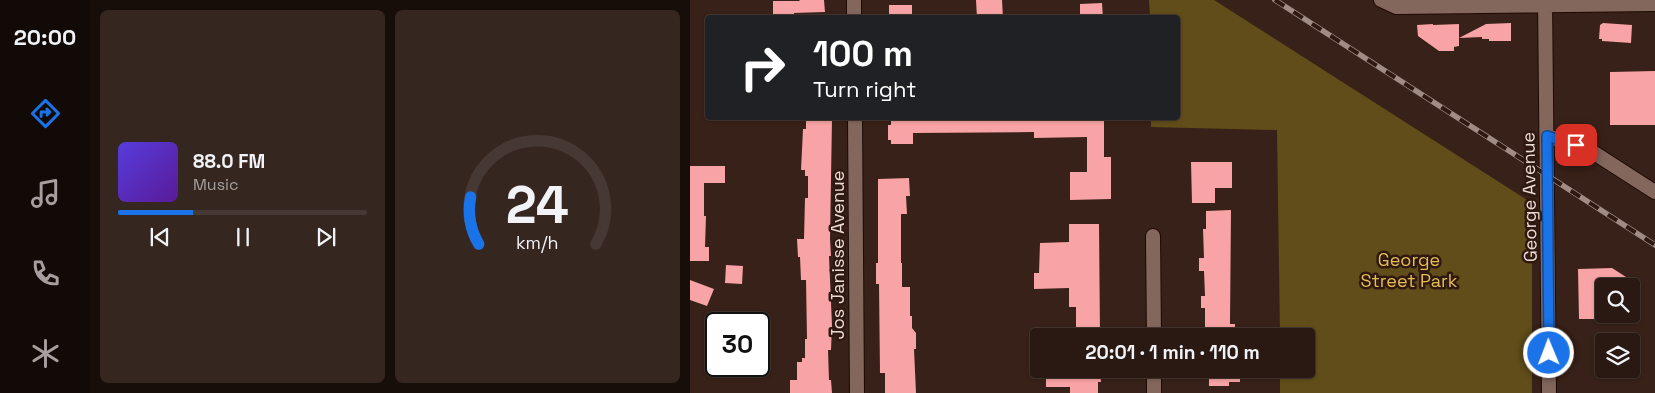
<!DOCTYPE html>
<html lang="en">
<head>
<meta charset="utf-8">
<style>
  body { margin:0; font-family:"Space Grotesk",sans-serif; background:#362620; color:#f1f3f6; height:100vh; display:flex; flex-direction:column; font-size:19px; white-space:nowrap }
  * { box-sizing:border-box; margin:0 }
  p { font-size:16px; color:#a5a09f }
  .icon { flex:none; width:28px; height:28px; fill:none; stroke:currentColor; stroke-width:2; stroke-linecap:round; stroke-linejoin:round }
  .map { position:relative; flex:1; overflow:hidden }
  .panel { display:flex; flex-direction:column; gap:10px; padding:10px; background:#170e0a; width:600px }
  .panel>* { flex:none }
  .guide { position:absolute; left:15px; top:15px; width:475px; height:105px; border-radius:5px; box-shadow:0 1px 4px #0004,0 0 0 1px #463832; background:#202124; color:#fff; overflow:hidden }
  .controls { position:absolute; left:905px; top:278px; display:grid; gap:10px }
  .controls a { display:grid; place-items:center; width:45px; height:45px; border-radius:5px; background:#2a1912; box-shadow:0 1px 4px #0004,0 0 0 1px #463832; font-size:25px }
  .speed { position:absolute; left:15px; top:312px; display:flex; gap:10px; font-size:25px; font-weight:700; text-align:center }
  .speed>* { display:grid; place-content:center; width:65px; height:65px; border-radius:50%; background:#2a1912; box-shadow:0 1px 4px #0004,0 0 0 1px #463832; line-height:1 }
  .speed .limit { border:2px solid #111; border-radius:8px; background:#fff; color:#111 }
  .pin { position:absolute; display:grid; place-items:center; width:42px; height:42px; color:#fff; margin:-21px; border-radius:10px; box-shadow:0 2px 8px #0006 }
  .me { position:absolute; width:55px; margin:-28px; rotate:359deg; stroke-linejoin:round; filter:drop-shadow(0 0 4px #0008) }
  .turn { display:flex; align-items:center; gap:18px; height:105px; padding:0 25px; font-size:22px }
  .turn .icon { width:65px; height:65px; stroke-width:2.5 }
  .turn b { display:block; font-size:35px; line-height:42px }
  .panel .widget { flex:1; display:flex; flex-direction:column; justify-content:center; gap:8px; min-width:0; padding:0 18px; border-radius:8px; background:#362620 }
  .panel .dial { align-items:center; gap:0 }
  .dial svg { height:130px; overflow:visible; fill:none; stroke:#463832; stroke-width:7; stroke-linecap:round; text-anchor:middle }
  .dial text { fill:#f1f3f6; stroke:none }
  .song { display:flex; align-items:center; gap:15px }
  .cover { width:60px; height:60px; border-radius:8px; background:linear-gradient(135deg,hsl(250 70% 55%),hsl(270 70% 35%)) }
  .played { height:5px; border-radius:2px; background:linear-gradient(90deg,#1a73e8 30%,#463832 30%) }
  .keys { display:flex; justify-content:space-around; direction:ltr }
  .panel .tiles { flex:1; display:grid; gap:10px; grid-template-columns:repeat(2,1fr) }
  .trip { position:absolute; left:340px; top:328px; width:285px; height:50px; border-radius:5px; background:#2a1912; box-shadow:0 1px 4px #0004,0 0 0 1px #463832; font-weight:700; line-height:50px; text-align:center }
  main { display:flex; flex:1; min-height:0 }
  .tabs { display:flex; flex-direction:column; width:90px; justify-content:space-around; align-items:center; background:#110a07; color:#a5a09f }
  .tabs .icon { width:35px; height:35px }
  .tabs .active { color:#1a73e8 }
  .tabs b { font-size:22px; color:#f1f3f6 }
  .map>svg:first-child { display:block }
  .green { fill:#614d19 }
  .building { fill:#f8a3a5 }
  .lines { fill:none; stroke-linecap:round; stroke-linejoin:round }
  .minor-casing { stroke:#1f0a04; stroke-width:16 }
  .minor { stroke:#83675d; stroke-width:14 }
  .rail-casing { stroke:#a08c85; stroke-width:5.5 }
  .rail { stroke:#2e180f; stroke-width:4; stroke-dasharray:11; stroke-linecap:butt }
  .route-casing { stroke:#114b97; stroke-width:12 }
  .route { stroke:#1a73e8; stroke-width:9 }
  .labels { text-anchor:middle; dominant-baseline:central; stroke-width:5; stroke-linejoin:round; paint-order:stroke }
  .street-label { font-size:18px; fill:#ecdbd5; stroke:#2e180f }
  .park-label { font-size:18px; fill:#e6be54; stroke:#2e180f }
</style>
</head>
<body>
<main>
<nav class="tabs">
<b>20:00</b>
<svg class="icon active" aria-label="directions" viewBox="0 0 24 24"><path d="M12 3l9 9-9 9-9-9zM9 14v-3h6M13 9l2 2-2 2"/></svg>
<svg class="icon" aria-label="music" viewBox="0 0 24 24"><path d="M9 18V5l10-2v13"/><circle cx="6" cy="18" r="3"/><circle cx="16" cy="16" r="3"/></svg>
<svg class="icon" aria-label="phone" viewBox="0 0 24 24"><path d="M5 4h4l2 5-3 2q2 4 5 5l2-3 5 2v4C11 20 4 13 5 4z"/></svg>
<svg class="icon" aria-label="climate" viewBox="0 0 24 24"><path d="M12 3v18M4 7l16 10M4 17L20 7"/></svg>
</nav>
<section class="panel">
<div class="tiles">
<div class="widget">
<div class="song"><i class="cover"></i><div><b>88.0 FM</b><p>Music</p></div></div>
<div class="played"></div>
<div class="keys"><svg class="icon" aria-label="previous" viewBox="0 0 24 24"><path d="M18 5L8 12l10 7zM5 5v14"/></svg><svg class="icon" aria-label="pause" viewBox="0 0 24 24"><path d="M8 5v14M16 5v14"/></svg><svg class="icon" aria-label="next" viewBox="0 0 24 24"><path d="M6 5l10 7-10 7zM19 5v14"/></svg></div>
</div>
<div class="widget dial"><svg viewBox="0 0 100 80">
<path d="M14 69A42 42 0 1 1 86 69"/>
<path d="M14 69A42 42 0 0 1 9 40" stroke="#1a73e8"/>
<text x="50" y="56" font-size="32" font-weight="700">24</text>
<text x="50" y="72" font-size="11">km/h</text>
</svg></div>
</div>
</section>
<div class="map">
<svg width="965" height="393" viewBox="0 0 965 393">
  <rect width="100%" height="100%" fill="#382118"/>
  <path class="green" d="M459,0H524L842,203V393H590V369H616V336H590L587,130L461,127V118H488V18L460,17Z"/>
  <path class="building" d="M109,0H134L135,12L104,13V18H83V1H110Z
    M286,0H312L313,18H287Z
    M412,3L413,18H390V4Z
    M199,5H222V18H199Z
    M821,23V41H799V39H792V37L769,38L796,24Z
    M913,23L942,25L941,43L912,41V39H909L910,25Z
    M743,24V25L769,24V46L764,47V51H749L728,36L727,25Z
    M965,71V125H920V72Z
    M116,118H142L140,239L141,256H139L142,326L141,350H138L139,380H141L142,393H100V380H107V362H112V358H115V339H117L116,280H111L110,257H108L107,239H114L115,198H118V176H115V170H111L113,129H116Z
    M201,118H414V157H421V199L380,200V172H397V137L344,138V132L223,133V144H201V140H198V125H201Z
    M501,162H542V188H525V203H502Z
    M0,166H35V183H14V216H16L15,247H19V261H0Z
    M219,178L220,196H216L217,214H211V263H212V287H220V316H222V328L226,333V349H224L226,393H195V373H190L189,284H186V263H188V179Z
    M541,210L540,324H545V336H515V308H511V296H515L514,271H509V258H514L513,229H516V211Z
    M379,224H409L410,336H386V307H379V288L344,289V273H349L350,243L379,242Z
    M36,265L53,266L52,284L35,283Z
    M922,268L950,286H914V319H889L888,269Z
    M0,280L24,289L17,306L0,300Z
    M385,369H410L411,382H408V393H380V387H356V373H386Z
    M519,369H550V382H539V386H519Z"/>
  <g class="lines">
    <g class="minor-casing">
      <path id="minor" d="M164,0V18
        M691,0L706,7L965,4
        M855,0L859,393
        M165,118L167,393
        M857,136L898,149L965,192
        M463,236L464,336
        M464,369V393"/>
    </g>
    <use href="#minor" class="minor"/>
    <g class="rail-casing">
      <path id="rail" d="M585,0L965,245"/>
    </g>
    <use href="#rail" class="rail"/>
  </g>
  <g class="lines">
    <g class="route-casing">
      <path id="route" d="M859,353L857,136L886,145"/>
    </g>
    <use href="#route" class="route"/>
  </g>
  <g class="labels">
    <g class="street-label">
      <text transform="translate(839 197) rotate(-91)">George Avenue</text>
      <text transform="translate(147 255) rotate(-90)">Jos Janisse Avenue</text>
    </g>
    <g class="park-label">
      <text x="719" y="259">George<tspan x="719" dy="21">Street Park</tspan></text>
    </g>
  </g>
</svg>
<div class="controls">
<a><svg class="icon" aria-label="search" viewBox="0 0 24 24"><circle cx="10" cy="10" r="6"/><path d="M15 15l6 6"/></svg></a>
<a><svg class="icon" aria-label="layers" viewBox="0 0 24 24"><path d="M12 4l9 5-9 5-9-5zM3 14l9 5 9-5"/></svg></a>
</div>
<div class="speed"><div class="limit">30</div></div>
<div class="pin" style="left:886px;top:145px;background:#d93025"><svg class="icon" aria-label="arrive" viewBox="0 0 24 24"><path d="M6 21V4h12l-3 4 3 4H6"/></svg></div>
<svg class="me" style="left:859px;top:353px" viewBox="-20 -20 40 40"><circle r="17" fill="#1a73e8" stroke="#fff" stroke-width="3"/><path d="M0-11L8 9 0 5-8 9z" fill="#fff"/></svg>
<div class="trip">20:01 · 1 min · 110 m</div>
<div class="guide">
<div class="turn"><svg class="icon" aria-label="right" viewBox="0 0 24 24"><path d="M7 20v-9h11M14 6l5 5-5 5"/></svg><div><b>100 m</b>Turn right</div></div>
</div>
</div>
</main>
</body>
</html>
